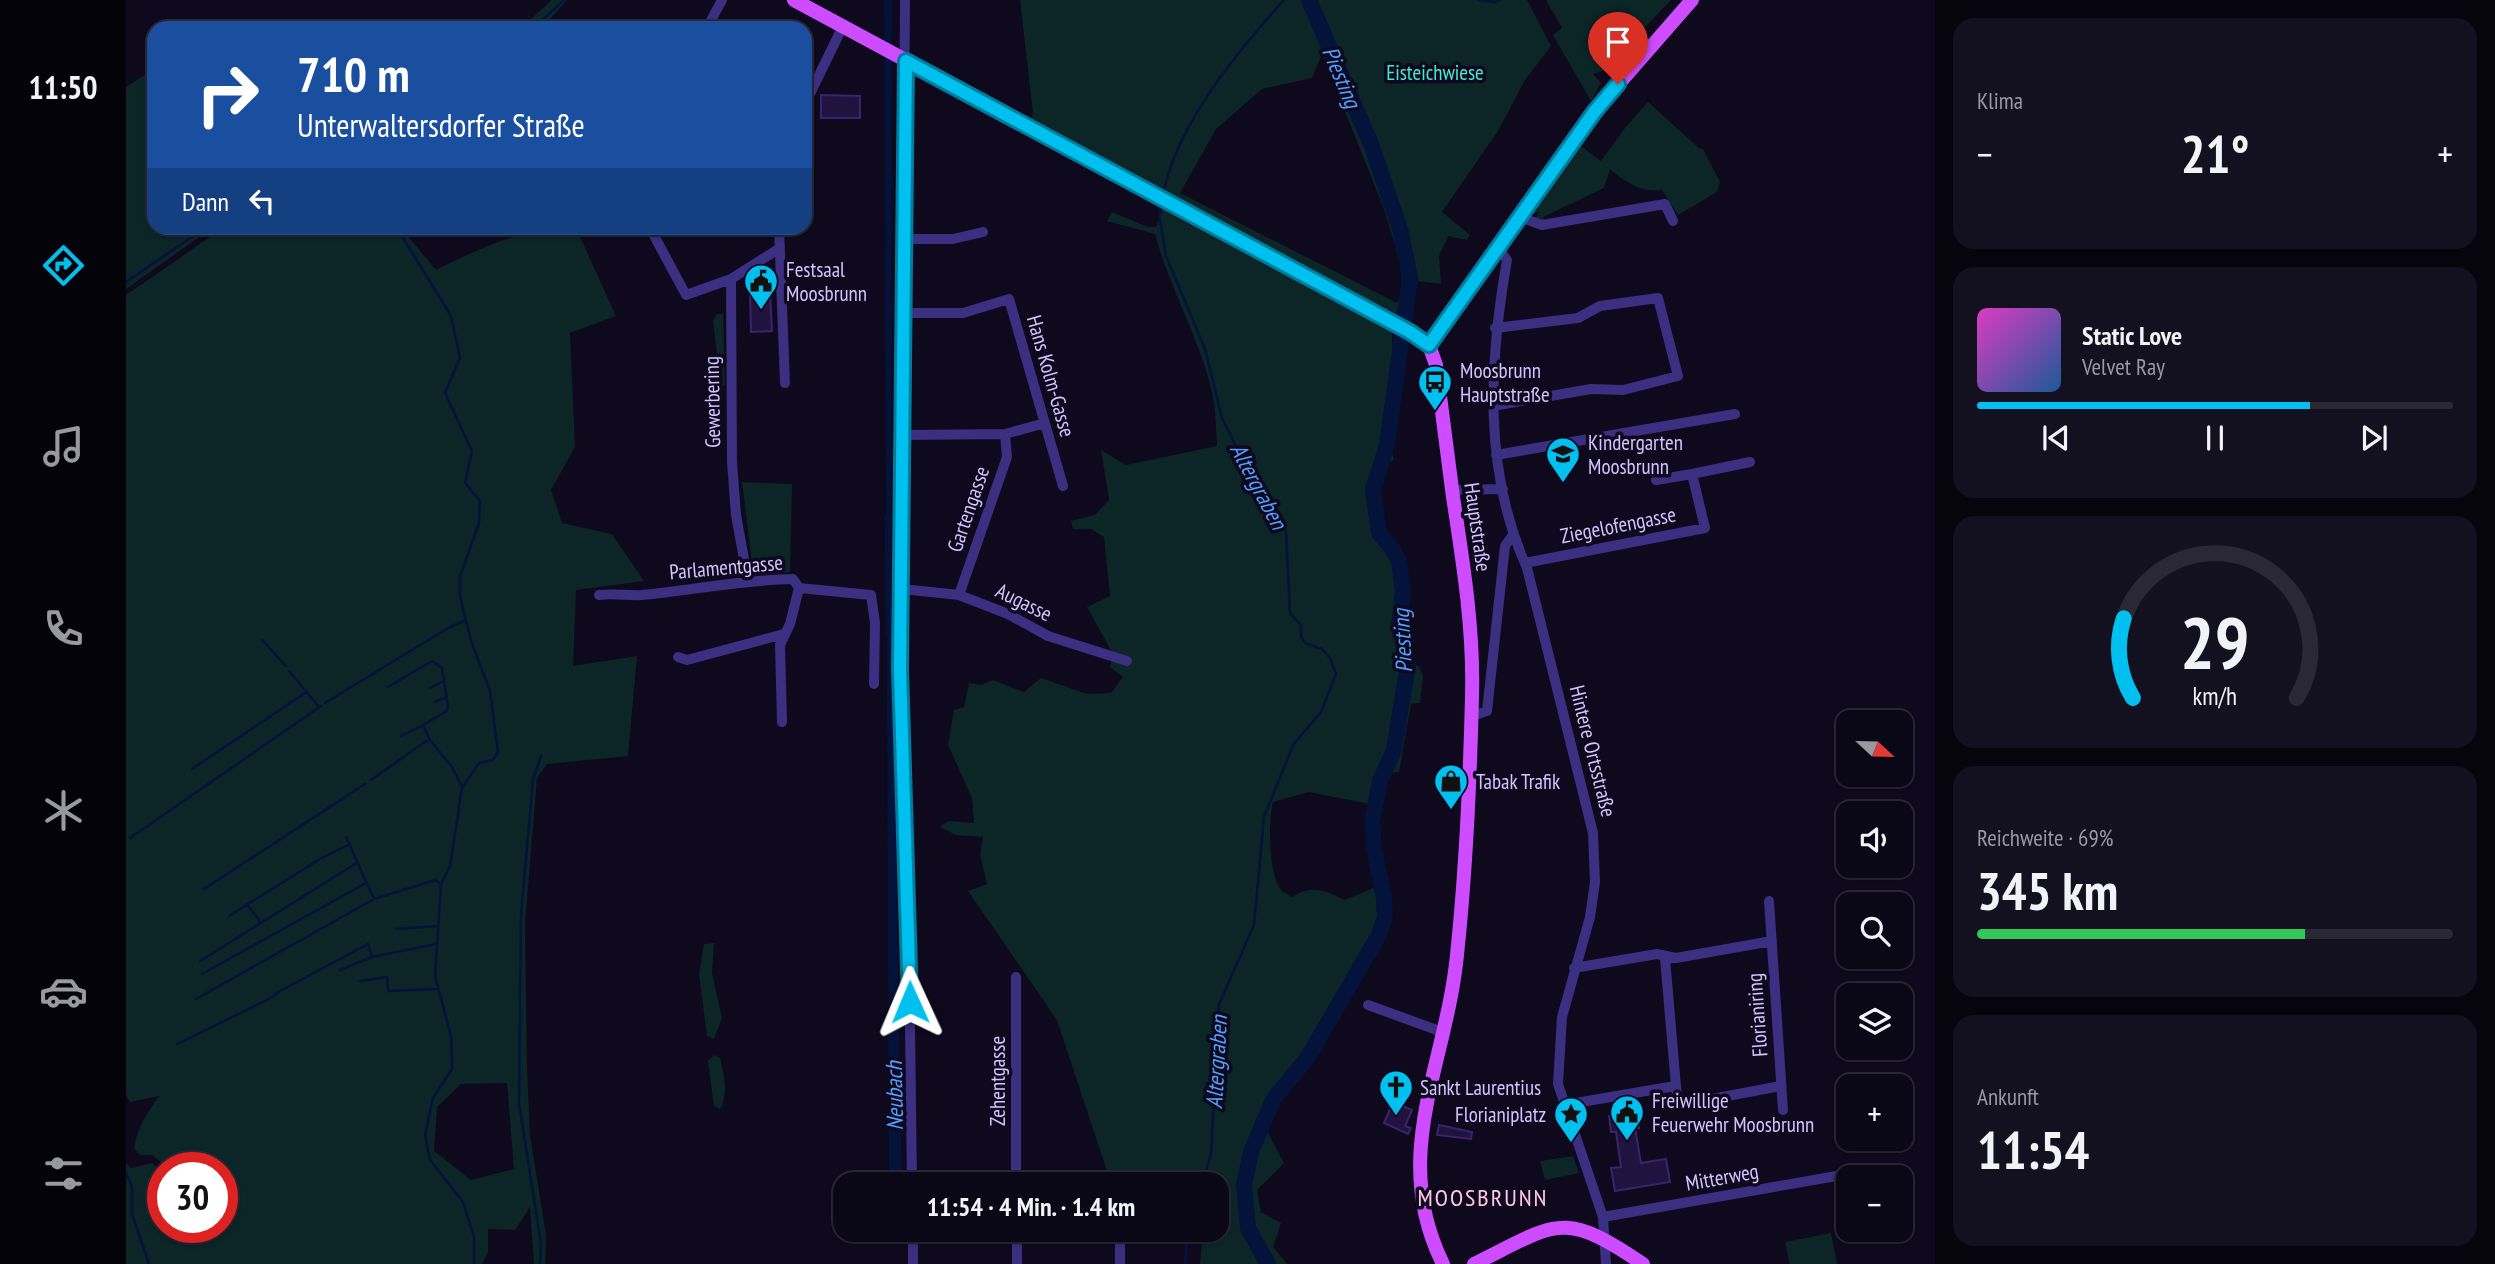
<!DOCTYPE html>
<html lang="de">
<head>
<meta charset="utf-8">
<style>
  body { margin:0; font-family:"PT Sans Narrow",sans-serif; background:#13101f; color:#f1f3f6; height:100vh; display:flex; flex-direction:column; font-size:26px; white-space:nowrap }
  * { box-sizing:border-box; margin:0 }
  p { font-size:23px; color:#9999a1 }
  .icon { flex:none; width:38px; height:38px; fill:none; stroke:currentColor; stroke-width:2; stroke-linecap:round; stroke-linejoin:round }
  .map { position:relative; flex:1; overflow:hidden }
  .drawer { display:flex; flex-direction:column; gap:18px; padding:18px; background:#06040c; width:560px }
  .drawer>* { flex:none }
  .guide { position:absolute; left:21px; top:21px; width:665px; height:214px; border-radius:21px; box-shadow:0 2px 5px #0004,0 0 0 2px #2a2835; background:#1a4fa0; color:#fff; overflow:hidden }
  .needle { width:46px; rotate:112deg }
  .buttons { position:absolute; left:1710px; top:710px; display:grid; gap:14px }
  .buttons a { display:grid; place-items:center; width:77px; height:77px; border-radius:14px; background:#0a0716; box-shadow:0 2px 5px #0004,0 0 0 2px #2a2835; font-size:35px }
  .speed { position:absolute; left:21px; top:1152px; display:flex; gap:14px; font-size:35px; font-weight:700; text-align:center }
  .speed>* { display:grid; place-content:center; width:91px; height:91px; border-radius:50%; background:#0a0716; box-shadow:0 2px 5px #0004,0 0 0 2px #2a2835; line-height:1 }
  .speed .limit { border:10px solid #d22; background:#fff; color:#111 }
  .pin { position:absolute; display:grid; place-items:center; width:60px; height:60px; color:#fff; margin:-72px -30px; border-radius:50% 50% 50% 0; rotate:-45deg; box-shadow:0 0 7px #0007 }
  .pin .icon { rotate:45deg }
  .me { position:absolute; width:77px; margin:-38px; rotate:359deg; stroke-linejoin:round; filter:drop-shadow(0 0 5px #0008) }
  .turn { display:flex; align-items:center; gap:24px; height:147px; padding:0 35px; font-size:32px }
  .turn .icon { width:91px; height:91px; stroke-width:2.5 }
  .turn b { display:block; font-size:49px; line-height:60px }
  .then { display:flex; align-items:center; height:66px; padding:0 35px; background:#0003; gap:14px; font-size:26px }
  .big { font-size:52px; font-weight:700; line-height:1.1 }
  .drawer .card { flex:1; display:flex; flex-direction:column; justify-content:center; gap:10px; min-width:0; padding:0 24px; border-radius:21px; background:#13101f }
  .drawer .dial { align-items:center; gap:0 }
  .dial svg { height:182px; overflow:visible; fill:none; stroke:#2a2835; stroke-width:7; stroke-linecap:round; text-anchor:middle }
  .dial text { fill:#f1f3f6; stroke:none }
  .song { display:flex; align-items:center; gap:21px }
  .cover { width:84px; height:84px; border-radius:10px; background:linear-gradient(135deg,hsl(310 70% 55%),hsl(210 70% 35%)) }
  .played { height:7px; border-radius:4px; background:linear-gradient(90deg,#00c0f0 70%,#2a2835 70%) }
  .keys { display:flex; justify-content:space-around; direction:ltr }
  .heat { display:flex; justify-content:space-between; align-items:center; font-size:38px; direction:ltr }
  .charge { height:10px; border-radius:5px; background:linear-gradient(90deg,#34c759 69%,#2a2835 0) }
  .trip { position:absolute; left:707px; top:1172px; width:396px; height:70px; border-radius:21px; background:#0a0716; box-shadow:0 2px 5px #0004,0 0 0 2px #2a2835; font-weight:700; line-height:70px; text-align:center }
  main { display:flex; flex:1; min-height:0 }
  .tab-bar { display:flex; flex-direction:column; width:126px; justify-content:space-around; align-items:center; background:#040309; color:#9999a1 }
  .tab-bar .icon { width:49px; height:49px }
  .tab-bar .selected { color:#00c0f0 }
  .tab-bar b { font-size:32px; color:#f1f3f6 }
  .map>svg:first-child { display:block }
  .green { fill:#0c2527; fill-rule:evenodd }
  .water { fill:#04133b }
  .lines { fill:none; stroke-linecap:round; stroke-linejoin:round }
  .stream { stroke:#04133b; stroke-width:2.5 }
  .river { stroke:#04133b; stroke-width:16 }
  .building { fill:#21133f; stroke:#39236e; stroke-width:2 }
  .minor { stroke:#3a2f81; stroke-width:10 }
  .major { stroke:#ce4cff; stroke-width:14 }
  .route-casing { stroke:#007d9c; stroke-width:18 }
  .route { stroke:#00c0f0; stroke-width:12 }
  .labels { text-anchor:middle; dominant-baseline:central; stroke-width:7; stroke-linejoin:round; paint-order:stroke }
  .park-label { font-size:21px; fill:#46ead1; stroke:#0e091d }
  .poi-label { font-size:21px; fill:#d1c5ff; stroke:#0e091d; text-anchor:start }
  .street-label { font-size:21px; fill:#d1c5ff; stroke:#0e091d }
  .water-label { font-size:23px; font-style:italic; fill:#539eff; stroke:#0e091d }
  .quarter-label { font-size:24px; letter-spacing:2px; fill:#ffc7e5; stroke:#0e091d }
</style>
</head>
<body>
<main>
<nav class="tab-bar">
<b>11:50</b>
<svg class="icon selected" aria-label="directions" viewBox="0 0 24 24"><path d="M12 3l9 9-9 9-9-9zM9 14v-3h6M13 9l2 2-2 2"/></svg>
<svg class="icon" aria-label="music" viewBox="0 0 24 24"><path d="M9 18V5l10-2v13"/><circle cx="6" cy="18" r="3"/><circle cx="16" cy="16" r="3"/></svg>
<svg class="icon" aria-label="phone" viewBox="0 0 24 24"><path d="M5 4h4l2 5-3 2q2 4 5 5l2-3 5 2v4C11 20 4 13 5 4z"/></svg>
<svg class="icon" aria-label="climate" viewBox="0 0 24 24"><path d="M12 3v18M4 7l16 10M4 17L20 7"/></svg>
<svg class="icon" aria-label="car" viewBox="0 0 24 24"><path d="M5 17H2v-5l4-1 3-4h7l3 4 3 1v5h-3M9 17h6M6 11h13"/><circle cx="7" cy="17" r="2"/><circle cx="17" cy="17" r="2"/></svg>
<svg class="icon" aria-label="filters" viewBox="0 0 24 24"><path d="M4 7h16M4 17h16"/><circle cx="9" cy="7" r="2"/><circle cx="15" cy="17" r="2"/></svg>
</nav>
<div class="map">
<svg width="1809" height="1264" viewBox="0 0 1809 1264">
  <rect width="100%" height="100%" fill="#0e091d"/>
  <path class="green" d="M426,0H441L416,28H395Z
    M894,0H1401L1425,46L1399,80L1372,131L1316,212L1344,235L1341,240L1322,236L1313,256L1315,284L1292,281L1285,317L1266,333L1268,399L1262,435L1268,460L1252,470L1248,490L1257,529L1268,541L1274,589L1269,622L1278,656L1293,667L1297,676L1294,703L1285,704L1273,772L1261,773L1254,806L1183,792L1147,802C1142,821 1142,877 1157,892C1157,892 1166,897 1167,897C1185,884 1200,891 1219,900L1247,888L1258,902C1238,974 1177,1060 1138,1125L1158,1163L1131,1190L1135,1212L1155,1223L1147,1247L1161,1264H1074L1077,1230H1090V1203L1102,1191L1101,1181L1090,1190V1185H1011V1176L981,1171L931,1020L842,891L861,884L854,854L857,837L830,835L814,827L822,821L848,823L846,798L822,745L828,710L838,707L843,683L855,685L867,680L898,692L915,678L961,694L985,693L997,677L984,667L987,654L961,607L984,596L978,537L965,529H947L945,521L969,515L983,500L975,450L1000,465L1091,446C1090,431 1090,416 1088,402C1078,345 1044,291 1029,234L981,221L986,212L1022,227H1030L1041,197L904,124L907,113ZM1196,54L1258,209L1275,265L1276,293L1271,303L1054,193L1090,129L1136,89L1186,78Z
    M1420,0H1545L1477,71L1467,74L1475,83L1465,101L1427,35L1436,28Z
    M28,69V228H86L0,289V87Z
    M1522,102L1574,149H1577L1594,182L1591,192L1552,215L1536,190C1515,193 1499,182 1484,169L1478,188L1417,217L1419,222L1410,218L1413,212L1406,214L1412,200L1415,202L1455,146L1475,161L1499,128Z
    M97,228H275L310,270C356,247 398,227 450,228L490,316L444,333L449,447L425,490L436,523L486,534L518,581L450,590L447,666L511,656L502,756L421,764L411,778L399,923L401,1066L404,1135L420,1235L419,1264H408L404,1207L389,1230L362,1229V1252L356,1264H0V1163L5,1168L26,1163L36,1171L35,1162L26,1155H14L8,1148C12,1126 21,1113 33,1096L4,1102L0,1095V295ZM381,1083L388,1169L345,1180L308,1151L311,1107L335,1084ZM37,1167H96V1227H37Z
    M591,314H597L599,385L595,387L587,321Z
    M616,482L666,484L664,572L638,575L626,563Z
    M588,943L586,973L596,1018L588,1039L581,1036L573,974L578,944Z
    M588,1055L594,1058C598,1075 603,1094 594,1109L588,1106L582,1061Z
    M1447,1156L1453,1173L1419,1180L1414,1161Z
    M1705,1233L1711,1264H1664L1659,1242Z"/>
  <path class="water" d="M758,0H766L765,593L776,1185H763Z"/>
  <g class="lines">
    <path class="stream" d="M1353,0L1368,2L1374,0
      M408,28L438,0
      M1037,194C1051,124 1112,51 1158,0
      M1035,204L1033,214L1040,256L1079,349L1096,418L1121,468L1160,531L1164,613L1175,625V636L1179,643L1196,649L1204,658L1210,674L1195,712L1167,745L1138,817L1128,925L1093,1004L1085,1154L1076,1185
      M271,228L325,316L334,358L319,393L346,451L339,483L354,501L353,523L334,576V597L345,641L364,691L372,752L367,760L353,763L336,788L333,806
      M0,282L79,228
      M760,518L761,637
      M136,640L160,666
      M163,671L193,707
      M262,687L306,661L316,668L322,707L321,711L297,725
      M304,688L318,681
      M309,702L321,697
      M199,703L322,628L340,620
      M275,736L297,725L303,738
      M66,769L179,693
      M245,780L303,739L326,767L336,787
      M333,808L324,866L315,884L309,976L325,1036L326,1069L307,1098L299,1135L304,1160L337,1202L348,1237V1264
      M220,837L248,899L309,880L315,884
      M4,838L195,706
      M78,889L239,784
      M121,904L135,923
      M103,916L194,859L224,844
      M270,929L312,926
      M74,961L232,862
      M214,970L246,957
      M76,974L240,883
      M234,981L261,977L262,991L311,989
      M70,999L248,899
      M51,1044L141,1000L154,991L242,944L246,957L310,944
      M0,1173L6,1186V1214L23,1264
      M414,1264L415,1244L393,1103L395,914L407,780L415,756
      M1059,1264L1062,1230"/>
    <path class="river" d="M1142,1264L1122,1228L1118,1185L1125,1152L1147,1100L1182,1057L1253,935L1259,917L1258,898L1248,849L1246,822L1254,781L1268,750L1282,664L1273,626L1277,592L1273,561L1266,548L1253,533L1247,490L1261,445L1284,278L1274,229L1245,144L1183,0"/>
  </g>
  <path class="building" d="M695,95L734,96V118H695Z
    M644,291L646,331L625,332L624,292Z
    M1267,1102L1286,1110L1279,1126L1285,1128L1282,1134L1258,1123Z
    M1510,1111L1513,1128H1509L1515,1163L1540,1159L1544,1182L1489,1191L1485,1168L1495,1167L1490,1132H1485L1483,1116Z
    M1313,1125L1346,1132L1345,1139L1311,1135Z"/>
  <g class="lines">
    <path class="minor" d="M779,0L774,669L783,945L786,1185
      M581,28L596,0
      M679,104L717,26
      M1394,217L1416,225L1539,204L1547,221
      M524,228L560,295L605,279L654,248
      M653,228L659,383
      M778,239H827L857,232
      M1372,248L1381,260C1363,363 1357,471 1401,568L1467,833L1469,882L1464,917L1436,1017L1432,1084L1477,1217L1480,1264
      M605,279L606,462L610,515L622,581
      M778,313H837L883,299L937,486
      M1367,406L1465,389L1497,390L1552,376L1532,298L1474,306L1452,318L1369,328
      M778,435L879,434L919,423
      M1370,455L1609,414
      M1530,480L1566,474
      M1326,490L1377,489
      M1399,563L1579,528L1566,474L1624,462
      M673,588L745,595L749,623L748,684
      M776,589L833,595L882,614L922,636L1001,661
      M473,595C488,593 502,596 516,595C567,590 616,580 667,579L673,588L664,624L654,645L656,722
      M833,595L881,457L879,434
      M552,657L561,660L658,634
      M1346,716L1361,711L1379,546L1387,535
      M1643,901L1657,1110
      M1539,958L1551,1098L1559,1104L1655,1086
      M1448,968L1531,954L1550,958L1646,941
      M890,977V1185
      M1242,1005L1319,1033
      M1438,1105L1549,1086
      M890,1183L993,1185
      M1477,1217L1722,1174
      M787,1230V1264
      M891,1230V1264
      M994,1230V1264"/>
    <path class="major" d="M668,0L1284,332L1303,345L1310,365C1316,409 1321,453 1327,497C1337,562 1348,630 1346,696C1344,782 1340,869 1331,955C1320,1066 1263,1155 1317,1264
      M1303,345L1469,111L1566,0
      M1348,1264C1431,1223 1436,1209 1517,1264"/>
  </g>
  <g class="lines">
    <g class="route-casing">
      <path id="route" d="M784,1002L774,669L780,61L1284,332L1303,345L1469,111L1492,84"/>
    </g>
    <use href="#route" class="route"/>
  </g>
  <defs>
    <g id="civic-pin" transform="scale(1.75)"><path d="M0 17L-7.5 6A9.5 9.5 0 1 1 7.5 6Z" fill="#00c0f0" stroke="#0e091d"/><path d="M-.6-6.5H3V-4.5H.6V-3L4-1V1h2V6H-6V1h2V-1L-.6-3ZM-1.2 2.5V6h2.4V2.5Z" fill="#111"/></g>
    <g id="bus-pin" transform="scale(1.75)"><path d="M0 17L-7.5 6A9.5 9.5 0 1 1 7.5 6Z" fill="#00c0f0" stroke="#0e091d"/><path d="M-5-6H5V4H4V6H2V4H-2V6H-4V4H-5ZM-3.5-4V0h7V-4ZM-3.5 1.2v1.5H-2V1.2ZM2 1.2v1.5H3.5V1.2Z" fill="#111"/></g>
    <g id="school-pin" transform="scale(1.75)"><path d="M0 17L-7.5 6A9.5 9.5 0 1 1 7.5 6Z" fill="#00c0f0" stroke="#0e091d"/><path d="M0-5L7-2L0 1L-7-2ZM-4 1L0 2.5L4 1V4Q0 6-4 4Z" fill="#111"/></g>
    <g id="shop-pin" transform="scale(1.75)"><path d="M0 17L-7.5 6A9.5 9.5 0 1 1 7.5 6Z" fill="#00c0f0" stroke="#0e091d"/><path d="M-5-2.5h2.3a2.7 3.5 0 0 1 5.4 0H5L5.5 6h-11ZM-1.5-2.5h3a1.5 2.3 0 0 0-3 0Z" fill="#111"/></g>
    <g id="church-pin" transform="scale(1.75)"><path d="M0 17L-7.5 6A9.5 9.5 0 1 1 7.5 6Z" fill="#00c0f0" stroke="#0e091d"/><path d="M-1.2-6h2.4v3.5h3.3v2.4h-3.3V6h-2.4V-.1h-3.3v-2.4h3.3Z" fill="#111"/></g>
    <g id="sight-pin" transform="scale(1.75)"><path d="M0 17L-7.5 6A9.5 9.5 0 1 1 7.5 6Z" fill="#00c0f0" stroke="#0e091d"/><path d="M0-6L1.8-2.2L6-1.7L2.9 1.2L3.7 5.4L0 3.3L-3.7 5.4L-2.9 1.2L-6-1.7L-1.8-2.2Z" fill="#111"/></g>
  </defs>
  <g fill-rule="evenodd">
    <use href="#civic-pin" x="635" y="281"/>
    <use href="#bus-pin" x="1309" y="382"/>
    <use href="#school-pin" x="1437" y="454"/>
    <use href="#shop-pin" x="1325" y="781"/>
    <use href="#church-pin" x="1270" y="1087"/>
    <use href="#civic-pin" x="1501" y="1112"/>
    <use href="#sight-pin" x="1445" y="1114"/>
  </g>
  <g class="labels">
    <g class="park-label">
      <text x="1309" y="72">Eisteichwiese</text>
    </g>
    <g class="poi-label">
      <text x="660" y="269">Festsaal<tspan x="660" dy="24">Moosbrunn</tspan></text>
      <text x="1334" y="370">Moosbrunn<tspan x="1334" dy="24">Hauptstraße</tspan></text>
      <text x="1462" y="442">Kindergarten<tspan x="1462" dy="24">Moosbrunn</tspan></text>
      <text x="1350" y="781">Tabak Trafik</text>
      <text x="1294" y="1087">Sankt Laurentius</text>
      <text x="1526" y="1100">Freiwillige<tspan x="1526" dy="24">Feuerwehr Moosbrunn</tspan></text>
      <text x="1420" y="1114" text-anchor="end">Florianiplatz</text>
    </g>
    <g class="street-label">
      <text transform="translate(925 376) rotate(74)">Hans Kolm-Gasse</text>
      <text transform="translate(586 402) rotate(-91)">Gewerbering</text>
      <text transform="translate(842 509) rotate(-71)">Gartengasse</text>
      <text transform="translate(1492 525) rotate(-11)">Ziegelofengasse</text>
      <text transform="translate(1352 527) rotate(82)">Hauptstraße</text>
      <text transform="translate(600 567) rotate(-5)">Parlamentgasse</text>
      <text transform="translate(898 602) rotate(26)">Augasse</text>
      <text transform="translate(1467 751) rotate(76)">Hintere Ortsstraße</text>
      <text transform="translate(1631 1015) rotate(-94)">Florianiring</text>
      <text transform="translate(871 1081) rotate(-90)">Zehentgasse</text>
      <text transform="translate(1596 1177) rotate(-10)">Mitterweg</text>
    </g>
    <g class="water-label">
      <text transform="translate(1216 77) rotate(67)">Piesting</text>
      <text transform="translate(1133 486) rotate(62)">Altergraben</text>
      <text transform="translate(1276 641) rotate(-93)">Piesting</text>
      <text transform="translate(1090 1062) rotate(-87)">Altergraben</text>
      <text transform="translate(768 1096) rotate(-91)">Neubach</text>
    </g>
    <g class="quarter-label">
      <text x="1357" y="1197">MOOSBRUNN</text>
    </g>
  </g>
</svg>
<div class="buttons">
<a><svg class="needle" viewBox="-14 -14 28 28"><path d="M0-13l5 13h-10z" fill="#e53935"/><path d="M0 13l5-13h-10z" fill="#9999a1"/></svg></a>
<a><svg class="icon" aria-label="sound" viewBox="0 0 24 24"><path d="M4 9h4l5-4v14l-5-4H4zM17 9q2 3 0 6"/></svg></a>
<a><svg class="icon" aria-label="search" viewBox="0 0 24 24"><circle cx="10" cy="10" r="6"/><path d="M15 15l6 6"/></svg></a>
<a><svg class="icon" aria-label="layers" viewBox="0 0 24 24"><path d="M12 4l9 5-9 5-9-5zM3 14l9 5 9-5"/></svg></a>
<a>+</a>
<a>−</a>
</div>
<div class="speed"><div class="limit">30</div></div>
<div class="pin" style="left:1492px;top:84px;background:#d93025"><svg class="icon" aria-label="arrive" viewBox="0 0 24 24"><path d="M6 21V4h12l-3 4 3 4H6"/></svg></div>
<svg class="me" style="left:784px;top:1002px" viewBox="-20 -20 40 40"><path d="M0-17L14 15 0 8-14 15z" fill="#00c0f0" stroke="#fff" stroke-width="4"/></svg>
<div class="trip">11:54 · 4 Min. · 1.4 km</div>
<div class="guide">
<div class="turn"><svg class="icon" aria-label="right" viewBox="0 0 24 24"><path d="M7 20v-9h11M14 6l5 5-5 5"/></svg><div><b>710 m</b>Unterwaltersdorfer Straße</div></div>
<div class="then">Dann<svg class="icon" aria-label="left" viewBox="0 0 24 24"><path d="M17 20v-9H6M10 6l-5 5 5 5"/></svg></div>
</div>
</div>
<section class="drawer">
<div class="card"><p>Klima</p>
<div class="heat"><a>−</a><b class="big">21°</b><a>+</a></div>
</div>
<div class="card">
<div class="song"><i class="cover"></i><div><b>Static Love</b><p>Velvet Ray</p></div></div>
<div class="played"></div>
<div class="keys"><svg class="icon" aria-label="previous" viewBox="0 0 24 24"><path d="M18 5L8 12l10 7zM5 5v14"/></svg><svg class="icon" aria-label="pause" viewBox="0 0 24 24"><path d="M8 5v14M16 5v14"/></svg><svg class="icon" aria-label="next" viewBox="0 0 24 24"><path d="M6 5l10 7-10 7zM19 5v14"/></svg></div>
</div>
<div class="card dial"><svg viewBox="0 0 100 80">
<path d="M14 69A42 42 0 1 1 86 69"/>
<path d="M14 69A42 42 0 0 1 10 34" stroke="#00c0f0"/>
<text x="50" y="56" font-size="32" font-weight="700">29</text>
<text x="50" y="72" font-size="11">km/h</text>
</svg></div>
<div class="card"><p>Reichweite · 69%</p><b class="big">345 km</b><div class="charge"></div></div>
<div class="card"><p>Ankunft</p><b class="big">11:54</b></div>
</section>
</main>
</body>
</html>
